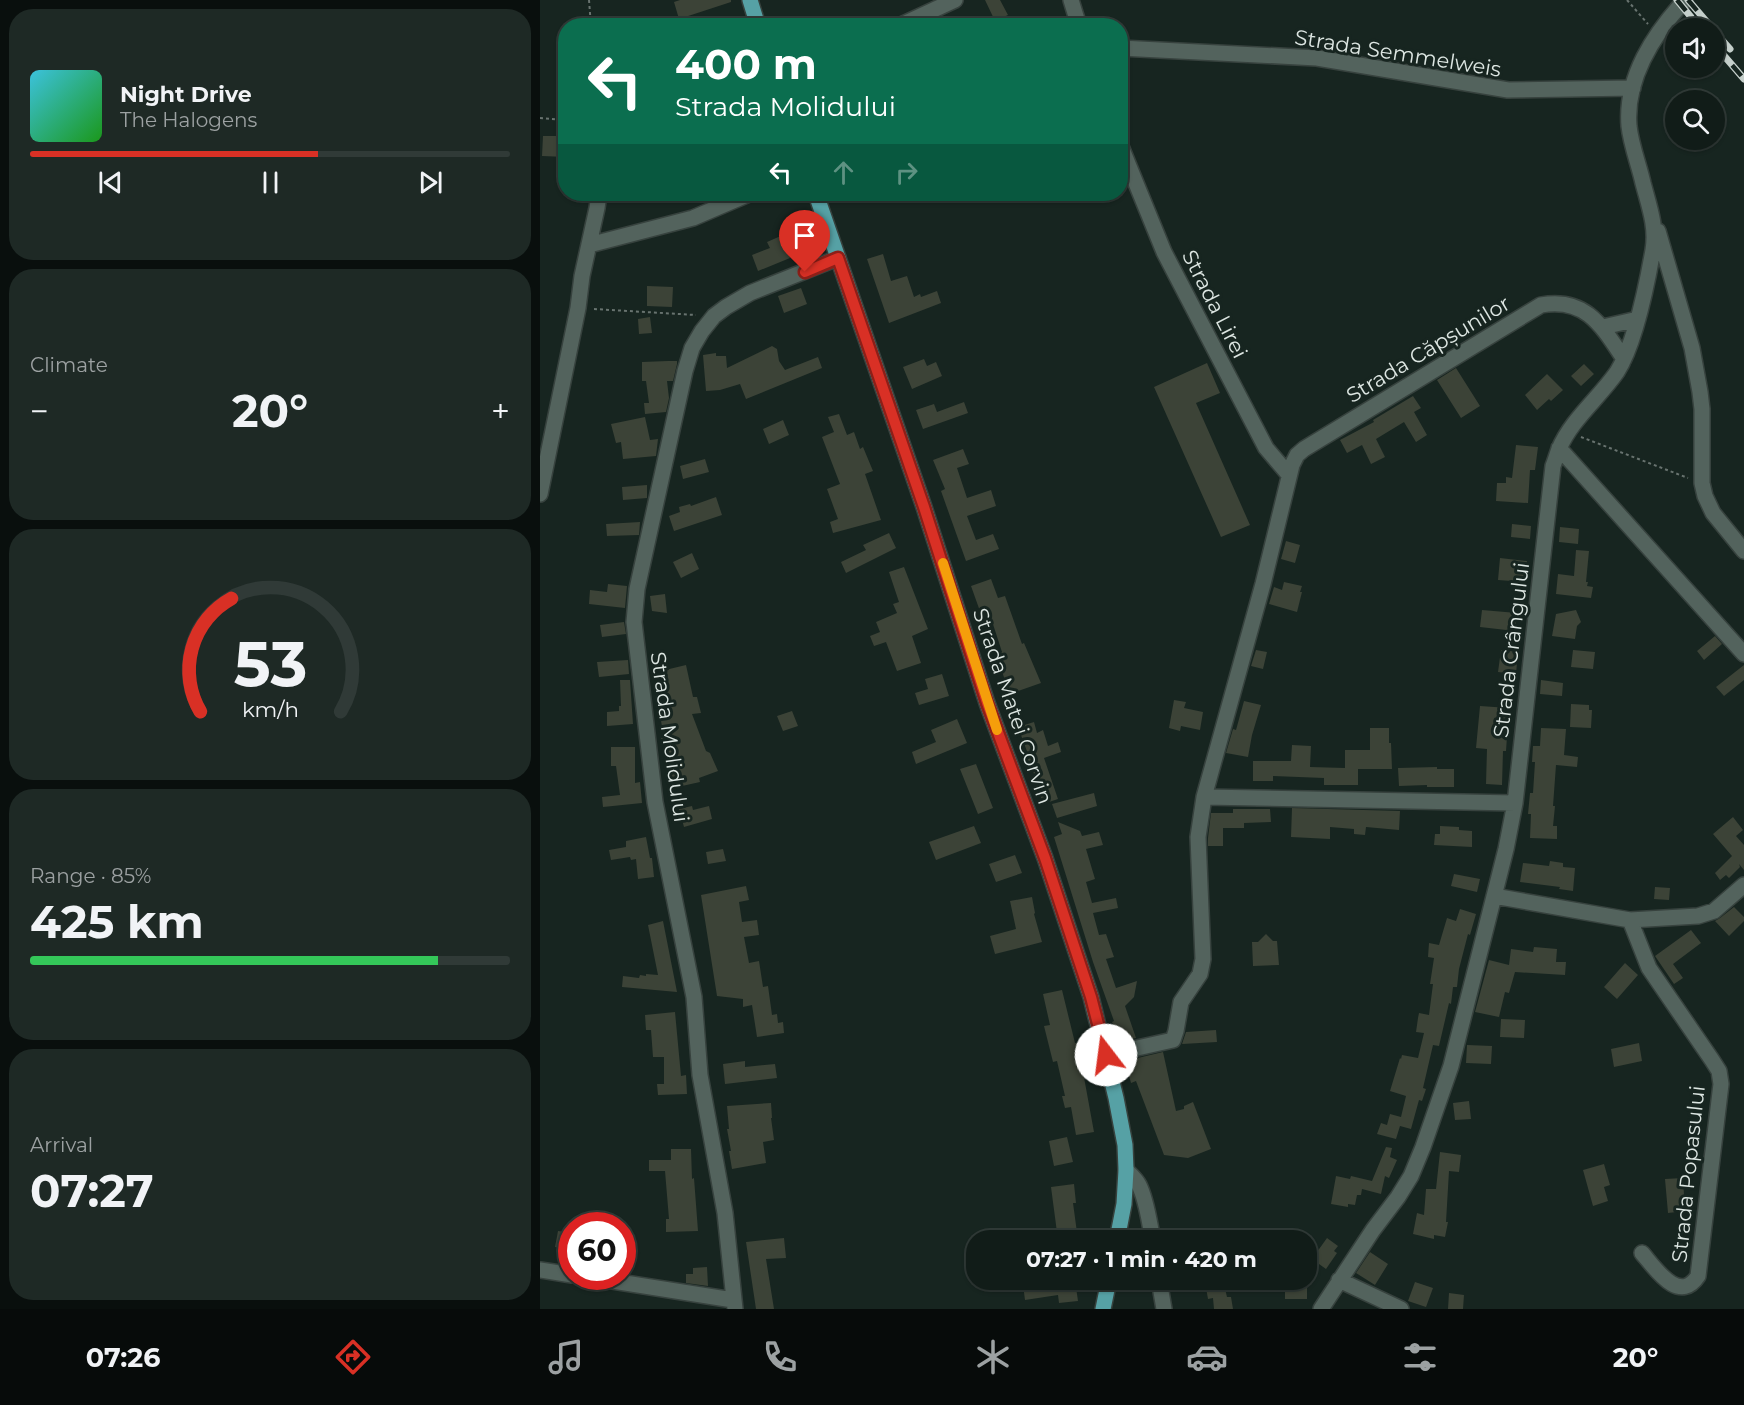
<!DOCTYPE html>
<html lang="en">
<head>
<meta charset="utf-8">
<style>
  body { margin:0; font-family:Montserrat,sans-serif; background:#1e2925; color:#f1f3f6; height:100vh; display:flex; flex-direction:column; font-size:22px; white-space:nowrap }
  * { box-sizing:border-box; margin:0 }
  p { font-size:20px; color:#9ca1a2 }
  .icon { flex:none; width:33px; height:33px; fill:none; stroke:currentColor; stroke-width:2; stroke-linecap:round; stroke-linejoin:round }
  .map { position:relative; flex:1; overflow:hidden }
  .panel { display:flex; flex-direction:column; gap:9px; padding:9px; background:#090f0d; width:540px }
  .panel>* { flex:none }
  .hud { position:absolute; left:18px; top:18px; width:570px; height:183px; border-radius:24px; box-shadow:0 2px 4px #0004,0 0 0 2px #303a37; background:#0b6e4f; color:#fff; overflow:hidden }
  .buttons { position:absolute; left:1125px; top:18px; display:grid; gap:12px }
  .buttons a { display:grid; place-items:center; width:60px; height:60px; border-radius:50%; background:#111c18; box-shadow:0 2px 4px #0004,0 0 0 2px #303a37; font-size:30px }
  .speed { position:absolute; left:18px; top:1212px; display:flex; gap:12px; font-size:30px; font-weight:700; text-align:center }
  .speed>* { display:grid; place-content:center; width:78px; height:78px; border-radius:50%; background:#111c18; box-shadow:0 2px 4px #0004,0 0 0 2px #303a37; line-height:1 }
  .speed .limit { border:9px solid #d22; background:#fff; color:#111 }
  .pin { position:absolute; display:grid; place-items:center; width:51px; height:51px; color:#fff; margin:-62px -26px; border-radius:50% 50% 50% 0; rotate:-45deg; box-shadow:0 0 6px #0007 }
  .pin .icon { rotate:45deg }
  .me { position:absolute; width:66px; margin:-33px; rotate:345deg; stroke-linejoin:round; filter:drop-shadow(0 0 4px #0008) }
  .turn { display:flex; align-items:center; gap:21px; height:126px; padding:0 18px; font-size:27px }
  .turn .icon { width:78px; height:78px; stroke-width:2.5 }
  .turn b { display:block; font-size:42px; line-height:51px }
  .lanes { display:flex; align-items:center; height:57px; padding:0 18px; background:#0003; justify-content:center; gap:30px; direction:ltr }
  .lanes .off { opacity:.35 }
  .big { font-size:45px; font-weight:700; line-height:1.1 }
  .panel .tile { flex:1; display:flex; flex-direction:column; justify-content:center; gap:9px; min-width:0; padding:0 21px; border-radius:24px; background:#1e2925 }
  .panel .dial { align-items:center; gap:0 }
  .dial svg { height:156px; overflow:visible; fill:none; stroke:#303a37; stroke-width:7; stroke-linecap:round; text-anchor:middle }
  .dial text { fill:#f1f3f6; stroke:none }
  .song { display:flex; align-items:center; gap:18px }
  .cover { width:72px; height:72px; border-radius:9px; background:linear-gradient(135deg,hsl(190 70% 55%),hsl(120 70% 35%)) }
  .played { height:6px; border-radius:3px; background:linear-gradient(90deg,#d93025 60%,#303a37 60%) }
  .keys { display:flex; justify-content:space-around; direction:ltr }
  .heat { display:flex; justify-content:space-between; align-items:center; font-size:33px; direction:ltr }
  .charge { height:9px; border-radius:4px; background:linear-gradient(90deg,#34c759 85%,#303a37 0) }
  .trip { position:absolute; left:426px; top:1230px; width:351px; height:60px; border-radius:24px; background:#111c18; box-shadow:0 2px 4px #0004,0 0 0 2px #303a37; font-weight:700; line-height:60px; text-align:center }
  .tab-bar { display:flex; height:96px; justify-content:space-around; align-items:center; background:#070b0a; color:#9ca1a2 }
  .tab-bar .icon { width:42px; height:42px }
  .tab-bar .current { color:#d93025 }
  .tab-bar b { font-size:27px; color:#f1f3f6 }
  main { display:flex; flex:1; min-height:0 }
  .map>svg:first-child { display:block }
  .building { fill:#3c4337 }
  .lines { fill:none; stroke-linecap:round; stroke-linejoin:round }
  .minor-casing { stroke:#37423e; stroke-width:18 }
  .major-casing { stroke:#37423e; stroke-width:18 }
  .path { stroke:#68736f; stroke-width:2; stroke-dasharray:3 3; stroke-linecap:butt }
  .minor { stroke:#53635d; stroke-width:15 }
  .major { stroke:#56a1a5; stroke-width:15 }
  .rail-casing { stroke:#c5cfcb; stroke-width:7 }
  .rail { stroke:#172520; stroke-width:4.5; stroke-dasharray:14; stroke-linecap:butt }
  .route-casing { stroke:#8d1f18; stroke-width:15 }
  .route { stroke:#d93025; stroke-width:10 }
  .slow { stroke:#f59e0b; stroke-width:10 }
  .labels { text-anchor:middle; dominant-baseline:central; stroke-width:6; stroke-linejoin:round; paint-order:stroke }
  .street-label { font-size:21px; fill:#dde6e2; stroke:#172520 }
</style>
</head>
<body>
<main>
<section class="panel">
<div class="tile">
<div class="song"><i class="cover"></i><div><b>Night Drive</b><p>The Halogens</p></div></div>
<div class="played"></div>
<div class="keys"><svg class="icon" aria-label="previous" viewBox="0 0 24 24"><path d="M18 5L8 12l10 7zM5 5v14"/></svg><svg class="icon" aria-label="pause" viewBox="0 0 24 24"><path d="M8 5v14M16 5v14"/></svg><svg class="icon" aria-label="next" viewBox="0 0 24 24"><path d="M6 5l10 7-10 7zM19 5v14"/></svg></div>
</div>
<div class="tile"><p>Climate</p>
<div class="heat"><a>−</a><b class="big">20°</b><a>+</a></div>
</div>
<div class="tile dial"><svg viewBox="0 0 100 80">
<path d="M14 69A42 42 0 1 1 86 69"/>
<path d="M14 69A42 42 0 0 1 30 11" stroke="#d93025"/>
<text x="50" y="56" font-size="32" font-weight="700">53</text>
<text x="50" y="72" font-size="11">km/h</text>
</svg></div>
<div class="tile"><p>Range · 85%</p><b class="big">425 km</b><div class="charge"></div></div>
<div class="tile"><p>Arrival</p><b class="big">07:27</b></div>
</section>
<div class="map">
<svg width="1204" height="1309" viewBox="0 0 1204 1309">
  <rect width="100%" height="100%" fill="#172520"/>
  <path class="building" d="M140,0H191V2L139,19L134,2Z
    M445,0H460L468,15L455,21Z
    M3,136H26V157L2,156Z
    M243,235L250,258L218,271L212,255L230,248L227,242Z
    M343,254L351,281L367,276L374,297L380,294L381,297L397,291L401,303L349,323L327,259Z
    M107,286L133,287L132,307L107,306Z
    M261,288L267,304L244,313L238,296Z
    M110,317L112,333L99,334L98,319Z
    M232,346L237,349L239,361L245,370L278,357L282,368L206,399L200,384L180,390L166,391L163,355L176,353V356H186L187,368Z
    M384,359L387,366L396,362L402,376L372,389L363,367Z
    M128,361H137V364L133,381H127L129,398L126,412L105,414L104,403H109L106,381H102V362Z
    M667,363L680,393L656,403L710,525L681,537L614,387Z
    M1044,364L1054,374L1041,386L1031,376Z
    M916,368L940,406L921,418L897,380Z
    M1007,374L1023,390L1011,401L1009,399L997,410L985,395Z
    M873,396L881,408L874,412L887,435L876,442L864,422L836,439L845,457L831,464L822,445L807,453L800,440L834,422L833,420Z
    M424,402L428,413L383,429L376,410L394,404L397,412Z
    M299,414L307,435L314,432L320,449L323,447L333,471L325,474L341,520L293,533L290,522L298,519L287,489L300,484L282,437L294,432L288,417Z
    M105,417L110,440L118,439L116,456L83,459L81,442L76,443L71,424Z
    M243,420L249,435L229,444L223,429Z
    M976,445L998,447L995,470H990L988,503L956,501L957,483H966V477L972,478Z
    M423,449L429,464L417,468L427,498L451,490L456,506L427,516L436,540L453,534L459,549L426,561L401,491L405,489L393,460Z
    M165,459L169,472L143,479L140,466Z
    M107,485V498L83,500L82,487Z
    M176,497L182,515L134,531L129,516L140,512L139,507L150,504L151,506Z
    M100,522L99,535L67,536L66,524Z
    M972,524L991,526L990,539L971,537Z
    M1020,527L1039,529L1038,544L1019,542Z
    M349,533L356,548L306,573L301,562L326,550L323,545Z
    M746,541L760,545L755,563L741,559Z
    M1036,550L1049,551L1046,582H1048L1047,586L1053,587L1051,598L1016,594L1018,574L1034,576Z
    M152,553L159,569L141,578L133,562Z
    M960,558L987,561L985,582L958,580Z
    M364,567L388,629L372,636L381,663L357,671L346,642L334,646L330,636L340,632L336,622L357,613L353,604L359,602L349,572Z
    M451,579L458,598L465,596L482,644L484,643L501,683L470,694L456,655L462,652L451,618L447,620L444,613L441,614L431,586Z
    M744,582L762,586L760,592H762L757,612L729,604L734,587L742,590Z
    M68,584L87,586L85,608L49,604L50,590L67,592Z
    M125,594L127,613L112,611L110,596Z
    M942,610L977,613L975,631L940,627Z
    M1036,610L1041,622L1037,626L1035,639L1012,636L1016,614Z
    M84,622L86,634L62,637L60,625Z
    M1175,636L1182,644L1164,660L1157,651Z
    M716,650L727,652L723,669L711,666Z
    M961,650L978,652L976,674L958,672Z
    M1033,650L1055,652L1053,669L1031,667Z
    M88,660L89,674L59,677L57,662Z
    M146,665L153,697H157L161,713L152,714L166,751L170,753L178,771L159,778L160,782L133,788L129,769H132L121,738L124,737L118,705L129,703L121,671Z
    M1204,665V680L1184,696L1176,687Z
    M402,674L409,696L379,705L375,693L388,689L385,679Z
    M80,680H90L93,724L67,726V712L79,711V706H81Z
    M1001,680L1023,683L1022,696L1000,694Z
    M634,700L646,702L644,708L663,712L660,730L641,726L640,731L629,728Z
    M704,701L721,705L712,735L708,757L686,753L693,729L696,730Z
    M1031,704L1049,705V710H1052L1051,728L1030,727Z
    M940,706L969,708L966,751H963L962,785L946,784L947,749L936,748Z
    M252,711L258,726L243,731L237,716Z
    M417,719L427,743L376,764L372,752L396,742L391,730Z
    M494,722L497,733L503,730L508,746L518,742L521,752L504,758L518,799L503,804L491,764L488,765L484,755L488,754L478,727Z
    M830,728H849V743H851L852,769H818V785H784V778L733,776V781H713V761H751L752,745L771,746L770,767L805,768V750H830Z
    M1001,728L1026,729L1024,755L1038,757L1037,767L1016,765L1013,806H1015L1013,826H1017V839L990,838L991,814H988L990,793H993L995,762H992L993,746H1000Z
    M71,747H95V783L100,782L102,803L63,807L62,797L80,795L76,766H71Z
    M436,764L453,808L438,814L420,769Z
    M897,767V769H914V787H887V785L859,786L858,768Z
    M554,793L557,806L517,818L512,804Z
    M152,806L153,810L169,806L172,819L144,827L139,809Z
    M752,808L860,811L859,830L826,827L825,835L814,834V829L790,827V839L751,837Z
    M693,809H730L731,822L704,823V828H683V846H668V838L671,813H693Z
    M1193,817L1203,830L1196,836L1204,845V870L1199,864L1200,867L1189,878L1186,875L1180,880L1175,873L1192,856L1173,834Z
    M518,822L540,831L542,836L559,832L563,845L546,849L555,879L546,882L552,903L576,898L578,908L553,913L559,935L566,934L574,957L566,959L576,988L597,981L594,997L585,1006L596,1038L579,1042L572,1022L574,1021L553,962L514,837L522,834Z
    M434,826L441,843L396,860L389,842Z
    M900,826L919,827V830L932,831V847L894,845L895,834H900Z
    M106,837L110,858H112L114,877L98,879L96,859L91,860L90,857L71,860L69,850L86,847V841Z
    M183,849L186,861L168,864L166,852Z
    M475,855L482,873L456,882L449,864Z
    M1010,861L1023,863V867L1035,868L1033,891L1019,889L1020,887L980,882L983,863L1009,866Z
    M914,874L940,879L937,892L911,886Z
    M206,886L209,900L199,902L202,922L217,920L219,935L204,937L209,963L219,961L223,987L228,986L232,1015L237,1014L238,1023L243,1022L244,1033L217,1037L212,1005L203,1007V999L177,996L161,895Z
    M1115,887L1130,888L1129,900L1114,899Z
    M492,897L495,913L494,914L502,942L455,954L450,936L476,929L470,901Z
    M1194,907L1204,917V921L1189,936L1175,921L1180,918Z
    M920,909L936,914L930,935L928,934L919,969L917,987H913L911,1004L909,1003L899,1046L893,1045L883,1088L886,1089L882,1101L879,1100L871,1129L860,1126L856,1139L837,1134L841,1123L847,1125L850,1114L861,1117L866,1096L850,1091L860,1058L861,1059L862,1055L878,1058L884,1033L876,1032L878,1018L879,1013L889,1015L893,984H890L894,958L888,957L889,943L899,945L907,918L916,921Z
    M123,921L137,992L82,987L83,976L99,978L100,975L106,976V974L118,975L108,925Z
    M1151,930L1161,943L1133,964L1143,978L1134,984L1115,956Z
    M726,934L733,941H737L739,965L713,966L712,942H718Z
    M994,947L1017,949L1016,962H1026L1025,975L975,972L969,993L965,992L959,1017L935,1012L949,960L969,965L971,949L993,952Z
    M1085,963L1098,975L1077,999L1064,987Z
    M522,990L535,1043H537L541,1061L554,1132L536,1135L531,1107L525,1108L522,1096H525L517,1061L513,1062L504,1026L510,1025L503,994Z
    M135,1012L141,1076L146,1075L147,1094L118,1095L117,1084H124V1057H113L111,1030H106L105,1015Z
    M961,1019L985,1020L984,1038L960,1037Z
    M676,1030L677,1042L642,1044L646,1032Z
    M1099,1043L1102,1061L1074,1067L1071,1049Z
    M927,1045L952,1046L951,1064L926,1063Z
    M623,1052L636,1111L644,1109V1106L653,1102L671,1149L648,1158L624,1155L596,1081L591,1083L585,1061Z
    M205,1061V1067L235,1064L237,1078L185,1084L183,1064Z
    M929,1101L931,1119L915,1120L913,1103Z
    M231,1103L232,1118H231L234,1140L223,1142L226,1163L192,1169L189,1151H191L187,1129H189L187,1106Z
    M527,1137L533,1162L514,1166L509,1141Z
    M846,1147L852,1148L850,1157L857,1160L849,1178L845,1176L841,1194L822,1189L821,1195H817L815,1205L808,1204V1207L791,1204L796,1176L810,1179L811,1176L832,1181Z
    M131,1149H151L152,1179L154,1178L158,1231L126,1232V1219H129L125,1171H109V1160H131Z
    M900,1152L921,1155L919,1172L909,1171L906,1222H908L905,1237L894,1235V1239L873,1234L877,1213L884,1215L886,1189H896Z
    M1064,1164L1070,1185L1064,1187L1068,1201L1053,1206L1043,1170Z
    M1143,1178L1145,1211L1128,1213L1125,1179Z
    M534,1184L536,1203H533L538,1240H518L511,1187Z
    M18,1231L32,1233V1250L15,1247Z
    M244,1238L246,1258L226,1259L234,1309H216L206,1242Z
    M787,1238L798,1246L794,1251L797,1253L786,1269L772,1259Z
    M830,1252L848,1264L835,1285L816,1273Z
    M167,1267L168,1286L146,1283V1274H153V1268Z
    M522,1280H535L538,1301L519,1303L518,1295L485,1300L483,1285Z
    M683,1280L687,1297H691L693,1309H674L673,1298L668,1299L665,1282Z
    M745,1281L767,1282V1299H745Z
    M875,1282L893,1288L886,1307L868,1301Z
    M909,1293L924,1295L923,1309H908Z"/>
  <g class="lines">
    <g class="minor-casing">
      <path id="minor" d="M531,0L539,26
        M359,26L415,0
        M580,48L777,58L968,90L1093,88
        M580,144L624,252L726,448L749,475
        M1118,231L1152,348L1160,392L1162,409V483L1165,496L1173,513L1204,551
        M49,245L153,218L209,194
        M1063,327L1098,319
        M1019,448L1204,654
        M0,494L38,308L42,276L57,208L59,194
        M664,797L975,803
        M954,896L1090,920L1158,916L1174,911L1204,885
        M1090,920L1109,968L1172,1060L1179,1071L1181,1084L1158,1276C1139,1305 1115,1268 1102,1253
        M566,1055L633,1040L636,1031L641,1002L660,974L663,959L658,837L664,797L723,584L752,465L757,455L764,449L1001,305C1046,297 1062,326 1084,359
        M586,1170C591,1175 596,1179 599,1185C607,1201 609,1222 613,1240
        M0,1270L32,1275
        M41,1276L193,1300
        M619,1280L624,1309
        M799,1280L861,1309
        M195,1309L185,1213L160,1075L154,997L115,802L94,622L97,589L145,371L152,348L162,331L174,316L186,307L210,293L298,258
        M781,1309L833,1230L858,1197L871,1176L883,1147L911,1066L966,849L975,803L1013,466C1015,461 1017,454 1019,449C1031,420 1059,398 1077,372C1095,344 1107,284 1113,250C1117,227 1109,206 1103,183C1099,165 1091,145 1089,126C1085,77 1114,34 1145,0"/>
    </g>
    <g class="major-casing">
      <path id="major" d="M210,0L218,26
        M276,194L384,507L447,703L505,858L551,997L576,1098L585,1145L586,1170L584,1204L577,1240
        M563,1309L569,1280"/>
    </g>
    <path class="path" d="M49,0L51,26
      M1087,0L1108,24
      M0,118L26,120
      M54,309L156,315
      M1041,437L1148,478"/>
    <use href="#minor" class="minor"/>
    <use href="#major" class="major"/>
    <g class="rail-casing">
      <path id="rail" d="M1137,0L1151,17
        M1148,0L1172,28
        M1174,31L1190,49
        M1174,44L1204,79"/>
    </g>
    <use href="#rail" class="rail"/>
  </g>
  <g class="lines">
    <g class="route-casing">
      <path id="route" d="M265,272L298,258L384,507L447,703L505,858L551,997L566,1055"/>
    </g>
    <use href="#route" class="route"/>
    <path class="slow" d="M403,563L457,730"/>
  </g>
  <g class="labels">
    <g class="street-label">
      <text transform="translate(858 53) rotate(9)">Strada Semmelweis</text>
      <text transform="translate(675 304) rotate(63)">Strada Lirei</text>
      <text transform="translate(888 349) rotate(-31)">Strada Căpșunilor</text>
      <text transform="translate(971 650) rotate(-83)">Strada Crângului</text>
      <text transform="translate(473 706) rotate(71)">Strada Matei Corvin</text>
      <text transform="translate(130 737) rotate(82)">Strada Molidului</text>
      <text transform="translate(1148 1174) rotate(-84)">Strada Popasului</text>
    </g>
  </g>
</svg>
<div class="buttons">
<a><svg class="icon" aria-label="sound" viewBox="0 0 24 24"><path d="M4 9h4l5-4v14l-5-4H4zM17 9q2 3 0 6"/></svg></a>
<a><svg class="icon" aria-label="search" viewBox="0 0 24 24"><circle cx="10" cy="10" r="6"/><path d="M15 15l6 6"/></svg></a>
</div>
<div class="speed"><div class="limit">60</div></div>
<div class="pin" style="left:265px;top:272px;background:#d93025"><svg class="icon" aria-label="arrive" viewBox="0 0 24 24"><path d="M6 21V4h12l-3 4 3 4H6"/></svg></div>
<svg class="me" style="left:566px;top:1055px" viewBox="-20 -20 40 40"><circle r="19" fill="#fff"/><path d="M0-13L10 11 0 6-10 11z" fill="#d93025"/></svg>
<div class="trip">07:27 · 1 min · 420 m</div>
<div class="hud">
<div class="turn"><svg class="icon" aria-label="left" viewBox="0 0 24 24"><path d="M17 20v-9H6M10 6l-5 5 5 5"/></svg><div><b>400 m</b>Strada Molidului</div></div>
<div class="lanes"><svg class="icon" aria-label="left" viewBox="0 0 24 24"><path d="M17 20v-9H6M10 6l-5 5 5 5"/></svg><svg class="icon off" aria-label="ahead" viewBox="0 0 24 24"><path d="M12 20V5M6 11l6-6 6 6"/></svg><svg class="icon off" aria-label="right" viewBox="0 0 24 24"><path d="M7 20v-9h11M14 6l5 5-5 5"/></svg></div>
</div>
</div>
</main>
<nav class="tab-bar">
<b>07:26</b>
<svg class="icon current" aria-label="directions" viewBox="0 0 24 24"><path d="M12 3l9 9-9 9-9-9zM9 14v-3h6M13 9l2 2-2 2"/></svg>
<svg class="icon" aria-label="music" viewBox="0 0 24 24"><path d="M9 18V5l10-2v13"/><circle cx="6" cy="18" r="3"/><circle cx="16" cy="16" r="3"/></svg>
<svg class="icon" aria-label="phone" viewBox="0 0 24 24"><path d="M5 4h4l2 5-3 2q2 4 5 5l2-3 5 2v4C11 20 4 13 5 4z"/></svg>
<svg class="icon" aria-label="climate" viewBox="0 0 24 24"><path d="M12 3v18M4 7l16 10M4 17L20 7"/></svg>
<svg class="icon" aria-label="car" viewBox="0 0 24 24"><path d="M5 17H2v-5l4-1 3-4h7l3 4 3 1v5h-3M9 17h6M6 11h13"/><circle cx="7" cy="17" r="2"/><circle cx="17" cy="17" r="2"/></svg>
<svg class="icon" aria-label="filters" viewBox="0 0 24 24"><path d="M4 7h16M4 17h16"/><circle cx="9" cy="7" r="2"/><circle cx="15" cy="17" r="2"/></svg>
<b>20°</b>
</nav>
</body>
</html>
